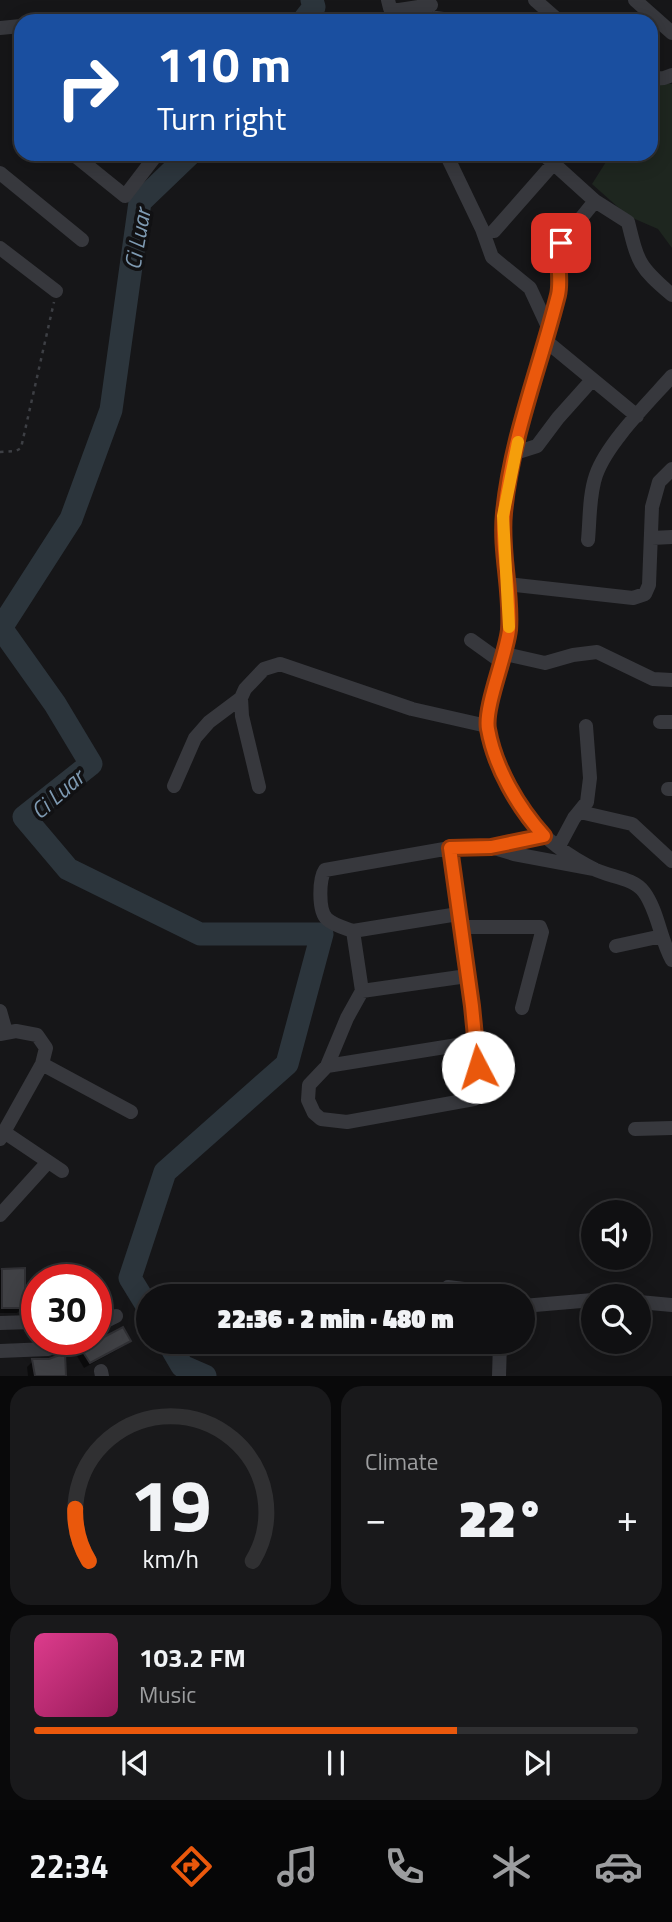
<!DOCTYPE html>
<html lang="en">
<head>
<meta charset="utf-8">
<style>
  body { margin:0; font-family:"Titillium Web",sans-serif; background:#19191b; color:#f1f3f6; height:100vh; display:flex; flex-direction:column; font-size:26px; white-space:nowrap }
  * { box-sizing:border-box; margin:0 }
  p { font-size:23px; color:#9c9d9f }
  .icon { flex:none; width:38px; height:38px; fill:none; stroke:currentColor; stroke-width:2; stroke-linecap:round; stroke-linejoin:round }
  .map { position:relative; height:1376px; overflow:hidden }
  .sheet { display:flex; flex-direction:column; gap:10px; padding:10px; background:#09090a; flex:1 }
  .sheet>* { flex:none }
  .guide { position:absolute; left:14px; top:14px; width:644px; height:147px; border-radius:21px; box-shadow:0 4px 18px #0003,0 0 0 2px #303032; background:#1a4fa0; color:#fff; overflow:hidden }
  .fabs { position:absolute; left:581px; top:1200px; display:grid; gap:14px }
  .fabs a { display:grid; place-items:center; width:70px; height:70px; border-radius:50%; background:#101012; box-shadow:0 4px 18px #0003,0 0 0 2px #303032; font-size:35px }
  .speed { position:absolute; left:21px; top:1264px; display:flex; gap:14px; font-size:35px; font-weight:700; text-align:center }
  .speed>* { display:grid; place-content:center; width:91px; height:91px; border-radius:50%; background:#101012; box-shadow:0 4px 18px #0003,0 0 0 2px #303032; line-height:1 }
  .speed .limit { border:10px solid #d22; background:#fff; color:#111 }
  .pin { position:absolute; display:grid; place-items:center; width:60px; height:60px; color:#fff; margin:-30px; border-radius:14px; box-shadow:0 4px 10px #0006 }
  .me { position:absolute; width:77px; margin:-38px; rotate:355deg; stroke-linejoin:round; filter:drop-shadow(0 0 5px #0008) }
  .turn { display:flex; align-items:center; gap:24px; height:147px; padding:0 28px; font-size:32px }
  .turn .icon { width:91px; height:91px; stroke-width:2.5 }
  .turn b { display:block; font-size:49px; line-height:60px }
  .big { font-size:52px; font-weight:800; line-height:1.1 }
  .sheet .widget { flex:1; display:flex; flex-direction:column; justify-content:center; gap:10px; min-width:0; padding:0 24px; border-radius:21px; background:#19191b }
  .sheet .dial { align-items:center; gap:0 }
  .dial svg { height:182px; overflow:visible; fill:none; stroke:#303032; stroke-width:7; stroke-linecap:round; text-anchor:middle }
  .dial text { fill:#f1f3f6; stroke:none }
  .song { display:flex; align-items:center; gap:21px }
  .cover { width:84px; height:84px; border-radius:10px; background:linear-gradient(135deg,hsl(330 70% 55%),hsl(330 70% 35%)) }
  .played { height:7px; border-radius:4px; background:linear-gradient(90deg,#ea580c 70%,#303032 70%) }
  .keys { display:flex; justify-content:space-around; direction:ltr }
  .heat { display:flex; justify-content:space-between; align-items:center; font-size:38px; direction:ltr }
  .sheet .tiles { flex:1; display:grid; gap:10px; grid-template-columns:1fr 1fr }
  .widget:last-child { grid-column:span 2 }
  .trip { position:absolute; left:136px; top:1284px; width:399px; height:70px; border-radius:35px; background:#101012; box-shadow:0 4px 18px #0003,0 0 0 2px #303032; font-weight:800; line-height:70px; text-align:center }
  .dock { display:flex; height:112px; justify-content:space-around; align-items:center; background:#060607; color:#9c9d9f }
  .dock .icon { width:49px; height:49px }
  .dock .current { color:#ea580c }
  .dock b { font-size:32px; color:#f1f3f6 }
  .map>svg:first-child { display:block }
  .green { fill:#1e261f }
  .shadow { fill:#0007 }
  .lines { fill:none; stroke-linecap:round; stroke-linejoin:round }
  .river { stroke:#2c353c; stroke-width:23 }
  .building { fill:#404145; stroke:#303034; stroke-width:2 }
  .path { stroke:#3d3f44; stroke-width:2.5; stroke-dasharray:3.5 5; stroke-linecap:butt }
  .minor { stroke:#37383d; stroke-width:14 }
  .route-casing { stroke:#983908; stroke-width:18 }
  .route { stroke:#ea580c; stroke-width:12 }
  .slow { stroke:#f59e0b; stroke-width:12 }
  .labels { text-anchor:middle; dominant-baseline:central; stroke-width:7; stroke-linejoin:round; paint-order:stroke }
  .water-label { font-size:23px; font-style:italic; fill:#7f9bb3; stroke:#111113 }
</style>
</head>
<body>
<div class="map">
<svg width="672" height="1376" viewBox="0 0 672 1376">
  <rect width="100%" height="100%" fill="#161618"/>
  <path class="green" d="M651,80L672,84V248L658,229L628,216L592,184L611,154H651Z"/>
  <path class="shadow" d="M0,1270H23V1307L17,1313H0Z
    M129,1341L124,1346L84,1368L77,1356L82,1350Z
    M33,1361L64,1376H28L27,1367Z"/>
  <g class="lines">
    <path class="river" d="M303,21L314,7L312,0
      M149,1309L130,1278L165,1172L287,1064L322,934H200L68,869L24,817L91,764L55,704L1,628L71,519L111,410L140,202L190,154
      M168,1342L182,1366L205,1376"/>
  </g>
  <path class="building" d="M25,1268V1308H2V1269Z
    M123,1327L131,1341L90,1363L81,1349Z
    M65,1353L66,1376H35L32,1359H49Z"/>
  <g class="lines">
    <path class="path" d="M0,452L16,451L21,448L54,302"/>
    <path class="minor" d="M388,0L390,8L399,10L431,5
      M535,0L559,21
      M635,0L672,33
      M436,18L458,21
      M0,28L21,26
      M651,79L664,78L672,75
      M73,154L125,196L157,154
      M446,154L482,229L492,257L530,288L549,329C533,388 509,453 504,514C500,553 512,592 508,630C506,662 490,691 488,723C486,742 514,798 526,815C542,838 571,858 596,870C611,877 634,878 644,892C658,911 660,939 672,960
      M543,154L595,201L628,222C638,263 639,267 672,295
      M477,155L478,154
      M0,173L82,240
      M494,231L553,164
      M0,248L56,291
      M549,329L559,290L558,252L561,243L595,201
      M546,341L637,416
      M515,453L537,446L558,418L592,380
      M652,538L672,537
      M588,540C590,519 589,495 596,475C607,443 649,402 672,376
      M507,584L633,598L645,594L649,585L652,507L659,482L672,469
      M471,640L503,663
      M505,654L545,663L573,655L597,652L653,679L672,680
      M660,722H672
      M174,786L195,738L209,722L241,698
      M259,787L242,716L241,698L245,689L264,669L280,664L412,709L487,726
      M668,789H672
      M580,812L632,824L672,861
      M494,846L544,836
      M559,846L574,818L587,802L590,778L586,726
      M450,848L472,1006L479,1095L474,1099L347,1122L321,1119L314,1113L308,1100L309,1085L327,1066L347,1018L362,991L353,931C345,928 333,925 327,919C318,911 319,879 325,870L450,848L491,847L514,854L594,869
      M460,927H540L542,932L522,1008
      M353,931L458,914
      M616,946L662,936
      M362,991L467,976
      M0,1011L6,1032
      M0,1034L16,1031L37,1035L46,1048L42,1064L0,1139
      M42,1064L131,1112
      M327,1066L476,1042
      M635,1129L672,1128
      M4,1132L62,1171
      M0,1215L48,1162
      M448,1287L480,1291L497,1297
      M639,1302L672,1305
      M523,1306L593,1300
      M0,1323L32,1322
      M96,1326L116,1316
      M0,1351L48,1349L74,1339
      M101,1371L102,1376
      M499,1376L500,1342"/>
  </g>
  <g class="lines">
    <g class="route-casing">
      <path id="route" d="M478,1067L472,1006L450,848L491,847L544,836C518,807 495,768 488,729C484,708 506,656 509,630C512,591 500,552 504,513C511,439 540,367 558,295C562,278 555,260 561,243"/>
    </g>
    <use href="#route" class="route"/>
    <path class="slow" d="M509,627L503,516L518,442"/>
  </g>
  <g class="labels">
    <g class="water-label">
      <text transform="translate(137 239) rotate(-80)">Ci Luar</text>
      <text transform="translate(57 794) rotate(-41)">Ci Luar</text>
    </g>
  </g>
</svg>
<div class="fabs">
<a><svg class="icon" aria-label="sound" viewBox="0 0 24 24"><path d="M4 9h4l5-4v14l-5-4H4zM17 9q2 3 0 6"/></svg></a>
<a><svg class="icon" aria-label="search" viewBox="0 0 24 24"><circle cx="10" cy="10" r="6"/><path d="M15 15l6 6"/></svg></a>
</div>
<div class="speed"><div class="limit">30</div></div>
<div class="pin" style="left:561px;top:243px;background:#d93025"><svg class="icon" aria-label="arrive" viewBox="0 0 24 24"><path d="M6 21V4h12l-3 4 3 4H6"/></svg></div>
<svg class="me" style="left:478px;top:1067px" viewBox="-20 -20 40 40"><circle r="19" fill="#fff"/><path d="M0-13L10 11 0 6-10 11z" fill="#ea580c"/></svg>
<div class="trip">22:36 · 2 min · 480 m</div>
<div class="guide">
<div class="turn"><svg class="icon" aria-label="right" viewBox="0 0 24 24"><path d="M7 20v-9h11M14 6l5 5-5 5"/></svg><div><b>110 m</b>Turn right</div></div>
</div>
</div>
<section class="sheet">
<div class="tiles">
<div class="widget dial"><svg viewBox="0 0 100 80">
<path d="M14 69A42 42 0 1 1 86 69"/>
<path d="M14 69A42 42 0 0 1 8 46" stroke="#ea580c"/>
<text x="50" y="56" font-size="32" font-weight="700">19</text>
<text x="50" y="72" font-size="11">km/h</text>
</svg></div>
<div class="widget"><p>Climate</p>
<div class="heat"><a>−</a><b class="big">22°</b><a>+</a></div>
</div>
<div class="widget">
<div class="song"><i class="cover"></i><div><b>103.2 FM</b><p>Music</p></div></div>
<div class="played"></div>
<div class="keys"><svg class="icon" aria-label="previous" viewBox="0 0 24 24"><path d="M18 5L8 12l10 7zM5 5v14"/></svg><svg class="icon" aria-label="pause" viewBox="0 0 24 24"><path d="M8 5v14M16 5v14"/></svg><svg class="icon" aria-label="next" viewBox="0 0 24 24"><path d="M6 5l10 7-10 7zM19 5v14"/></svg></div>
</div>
</div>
</section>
<nav class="dock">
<b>22:34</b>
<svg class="icon current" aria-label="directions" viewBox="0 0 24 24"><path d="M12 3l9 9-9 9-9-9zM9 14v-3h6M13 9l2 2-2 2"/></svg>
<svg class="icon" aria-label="music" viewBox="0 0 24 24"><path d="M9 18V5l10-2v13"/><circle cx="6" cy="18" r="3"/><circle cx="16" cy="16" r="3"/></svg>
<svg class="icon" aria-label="phone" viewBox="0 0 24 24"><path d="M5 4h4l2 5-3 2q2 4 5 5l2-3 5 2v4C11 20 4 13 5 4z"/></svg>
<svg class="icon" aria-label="climate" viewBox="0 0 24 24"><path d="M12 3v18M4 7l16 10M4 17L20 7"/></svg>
<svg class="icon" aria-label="car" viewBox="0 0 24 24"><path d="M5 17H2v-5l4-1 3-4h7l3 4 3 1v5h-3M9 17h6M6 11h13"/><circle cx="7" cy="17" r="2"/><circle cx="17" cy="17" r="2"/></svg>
</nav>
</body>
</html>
